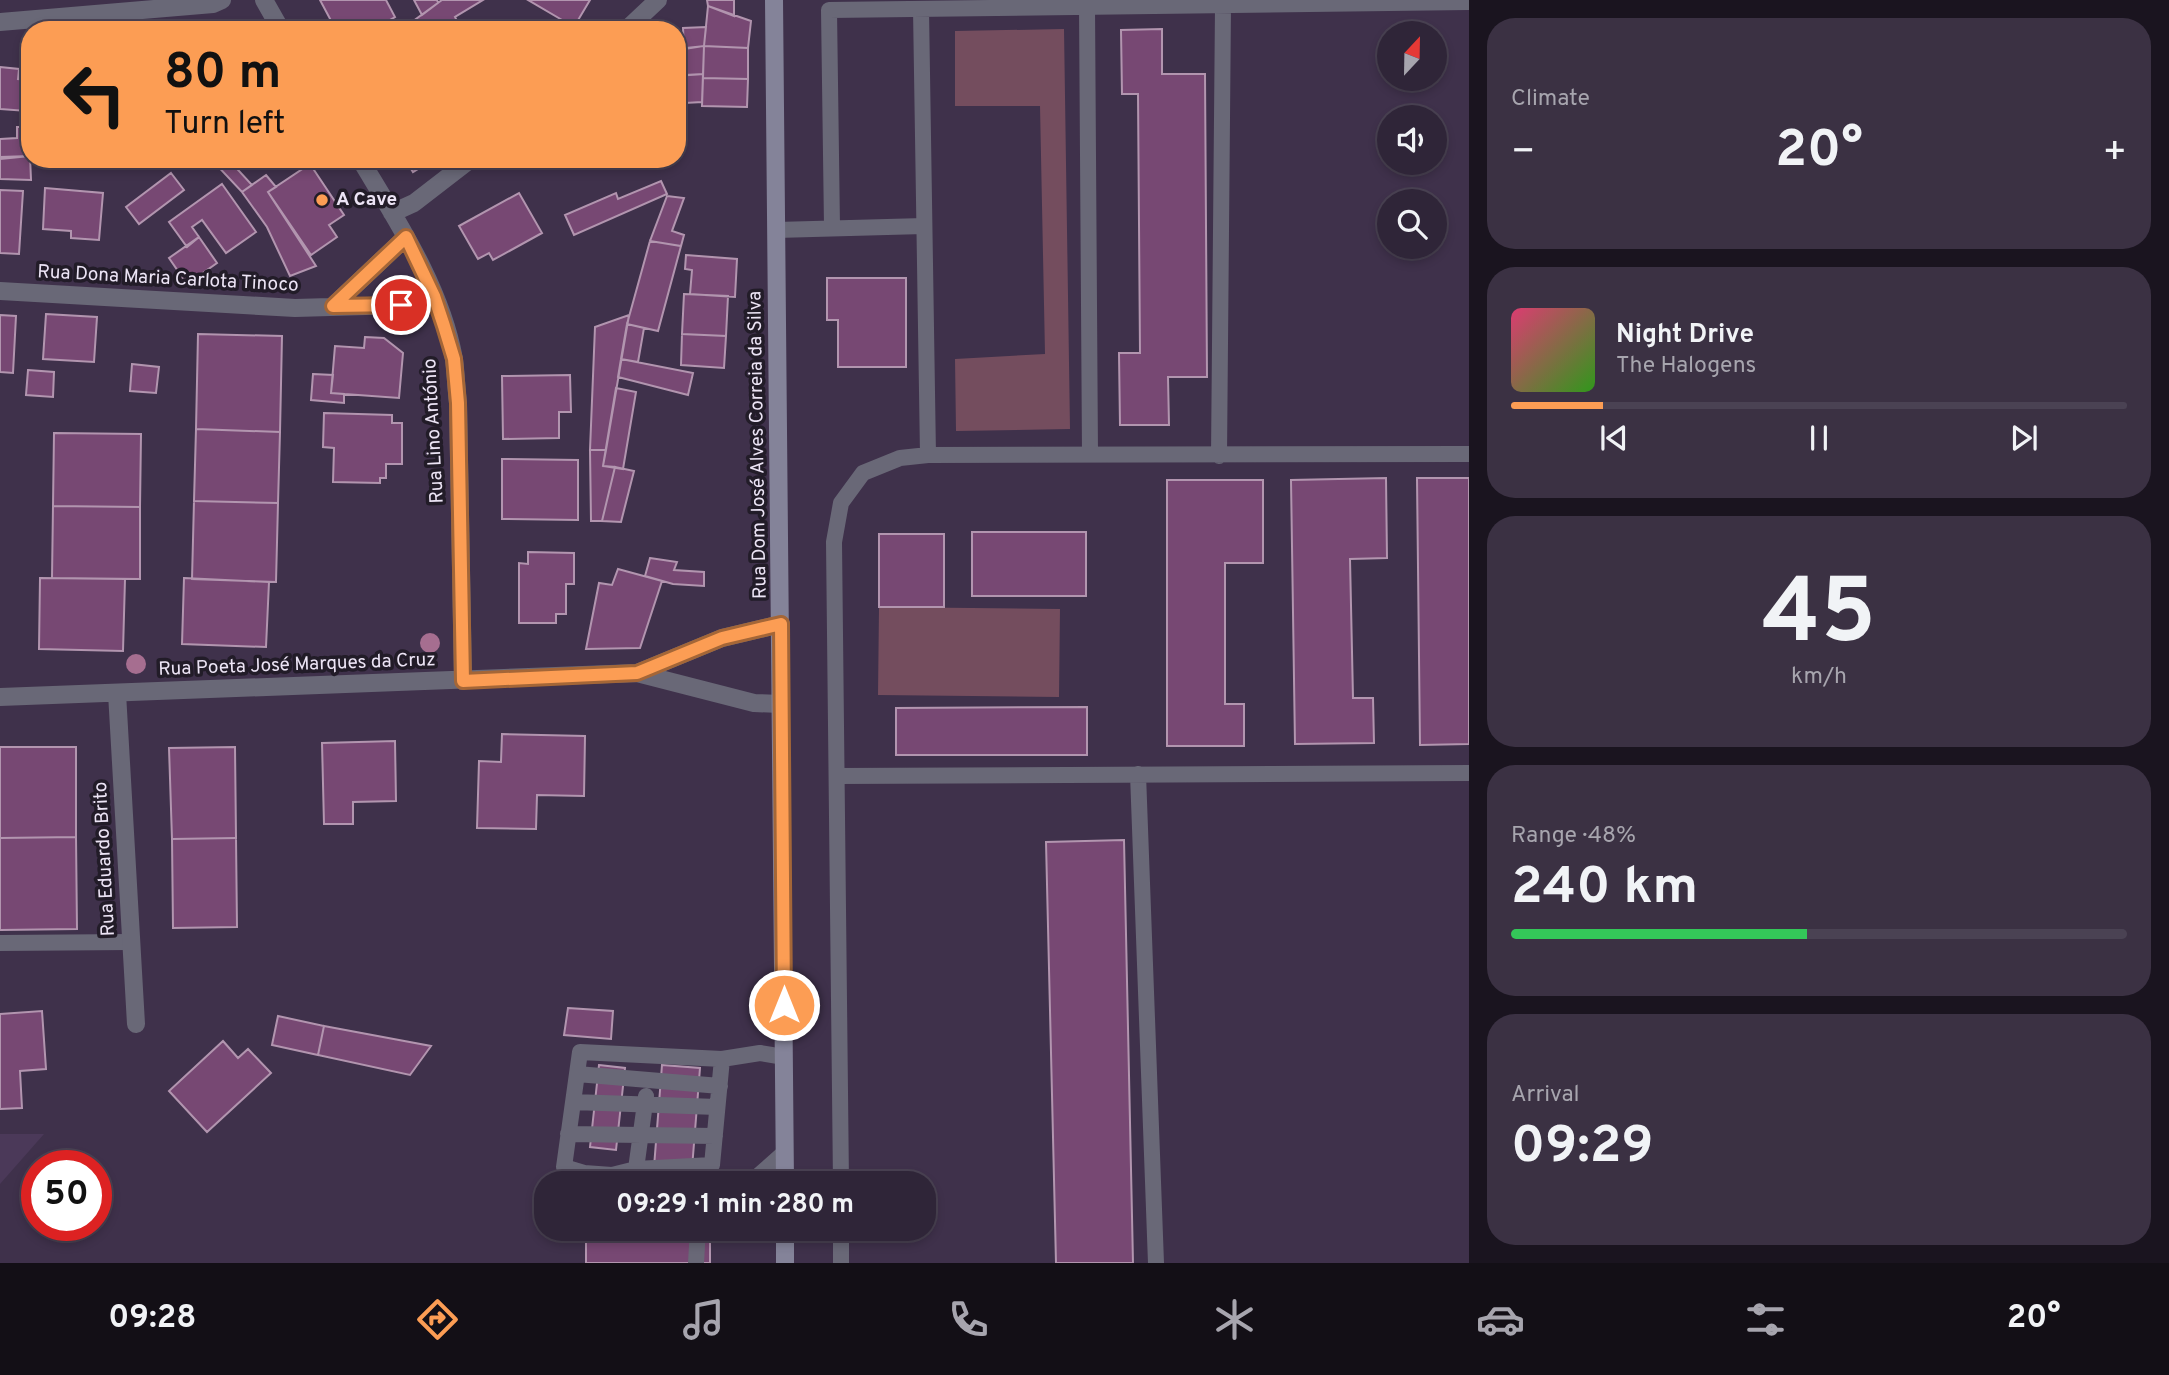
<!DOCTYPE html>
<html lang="en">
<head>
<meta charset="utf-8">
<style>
  body { margin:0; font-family:Overpass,sans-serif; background:#3b3143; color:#f1f3f6; height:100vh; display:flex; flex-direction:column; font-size:26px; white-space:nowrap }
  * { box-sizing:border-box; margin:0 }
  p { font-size:23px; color:#a7a5ae }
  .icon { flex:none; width:38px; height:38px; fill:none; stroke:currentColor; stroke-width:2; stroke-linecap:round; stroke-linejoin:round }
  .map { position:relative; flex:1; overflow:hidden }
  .sheet { display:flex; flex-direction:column; gap:18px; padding:18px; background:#1a141f; width:700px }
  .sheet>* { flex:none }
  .banner { position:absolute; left:21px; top:21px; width:665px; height:147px; border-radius:28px; box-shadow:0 4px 10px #0003,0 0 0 2px #4a4253; background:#fc9d54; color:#111; overflow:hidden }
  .needle { width:46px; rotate:22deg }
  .fabs { position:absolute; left:1377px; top:21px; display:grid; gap:14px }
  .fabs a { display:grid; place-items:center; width:70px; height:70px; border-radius:50%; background:#2f2538; box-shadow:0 4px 10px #0003,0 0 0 2px #4a4253; font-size:35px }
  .speed { position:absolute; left:21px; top:1150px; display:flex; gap:14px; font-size:35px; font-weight:700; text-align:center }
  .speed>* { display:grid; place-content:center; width:91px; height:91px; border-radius:50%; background:#2f2538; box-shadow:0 4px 10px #0003,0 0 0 2px #4a4253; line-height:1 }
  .speed .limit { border:10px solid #d22; background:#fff; color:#111 }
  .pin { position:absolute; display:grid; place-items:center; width:60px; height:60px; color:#fff; margin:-30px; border:4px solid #fff; border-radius:50%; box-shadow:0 2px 7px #0007 }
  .me { position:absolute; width:77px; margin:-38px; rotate:0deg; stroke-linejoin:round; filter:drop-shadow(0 0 5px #0008) }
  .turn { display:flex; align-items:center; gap:24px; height:147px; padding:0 28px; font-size:32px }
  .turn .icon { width:91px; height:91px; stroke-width:2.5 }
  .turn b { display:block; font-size:49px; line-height:60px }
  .big { font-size:52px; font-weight:700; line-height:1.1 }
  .sheet .card { flex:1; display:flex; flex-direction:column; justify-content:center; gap:10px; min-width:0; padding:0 24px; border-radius:28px; background:#3b3143 }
  .sheet .dial { align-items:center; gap:0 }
  .dial b { font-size:91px; line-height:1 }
  .song { display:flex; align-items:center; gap:21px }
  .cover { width:84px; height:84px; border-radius:10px; background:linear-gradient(135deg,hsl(340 70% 55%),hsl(110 70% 35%)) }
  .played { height:7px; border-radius:4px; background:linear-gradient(90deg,#fc9d54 15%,#4a4253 15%) }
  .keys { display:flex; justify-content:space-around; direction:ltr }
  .heat { display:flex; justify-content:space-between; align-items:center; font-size:38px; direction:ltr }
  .charge { height:10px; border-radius:5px; background:linear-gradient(90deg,#34c759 48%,#4a4253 0) }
  .trip { position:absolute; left:534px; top:1171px; width:402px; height:70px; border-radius:28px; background:#2f2538; box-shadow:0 4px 10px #0003,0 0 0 2px #4a4253; font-weight:700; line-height:70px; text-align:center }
  .tabs { display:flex; height:112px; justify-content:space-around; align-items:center; background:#130f16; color:#a7a5ae }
  .tabs .icon { width:49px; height:49px }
  .tabs .selected { color:#fc9d54 }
  .tabs b { font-size:32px; color:#f1f3f6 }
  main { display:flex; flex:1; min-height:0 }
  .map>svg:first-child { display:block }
  .built { fill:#4b3959 }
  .green { fill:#744d5e }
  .building { fill:#774873; stroke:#b295af; stroke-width:2 }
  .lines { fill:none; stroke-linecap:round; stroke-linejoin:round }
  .service { stroke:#696877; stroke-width:16 }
  .minor { stroke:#696877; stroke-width:18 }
  .secondary { stroke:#848399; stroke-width:18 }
  .tree { fill:#a66e90 }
  .route-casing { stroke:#a46637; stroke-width:18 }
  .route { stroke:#fc9d54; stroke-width:12 }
  .poi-dot { fill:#fc9d54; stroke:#221c28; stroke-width:2.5 }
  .labels { text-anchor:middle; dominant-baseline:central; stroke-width:7; stroke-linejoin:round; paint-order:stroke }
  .poi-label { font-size:19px; font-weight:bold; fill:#ece4f5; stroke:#221c28; text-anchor:start }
  .street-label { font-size:19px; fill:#ece4f5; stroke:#221c28 }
</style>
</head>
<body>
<main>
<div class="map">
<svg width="1469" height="1263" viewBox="0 0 1469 1263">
  <rect width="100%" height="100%" fill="#3f314b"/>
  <path class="built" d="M0,1134H44L0,1184Z"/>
  <path class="green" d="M1064,29L1070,429L956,431L955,359L1045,354L1040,106H955V31Z
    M879,607L1060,609L1059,697L878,695Z"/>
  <path class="building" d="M320,0H386L395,17L372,30H369L365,22L351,30H336Z
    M414,0H437L438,3L422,15Z
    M442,0H483L455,17L458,23L447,30H407L405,27Z
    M528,0H590L574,27Z
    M707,0H734V16L708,6Z
    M708,6L751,21L748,48L704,46Z
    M706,27L704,46L684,49L683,28Z
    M1162,29V74H1205L1207,377H1168L1169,425H1120L1119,353H1140L1138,94H1122L1121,30Z
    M704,46L748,48V79L703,78Z
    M704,46L703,74L677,76V49Z
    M0,67L19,69L18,79L29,80L27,111L0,109Z
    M703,74L702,102L685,103V75Z
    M703,78L748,79L747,107L702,106Z
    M17,127H30V156L0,157V139L17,138Z
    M30,156L31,180L0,179V159Z
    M211,159H228L252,185L242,192Z
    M405,159H434L413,172Z
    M310,164L344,215L329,225L337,237L311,255L268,192Z
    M171,173L184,190L139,224L126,207Z
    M266,175L276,187L268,192L316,266L290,276L267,227L242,192Z
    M661,181L667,194L574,235L565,215L616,193L618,199Z
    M222,184L256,232L226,253L202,220L192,227L199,237L187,247L169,222Z
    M45,188L103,193L99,240L71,238V231L43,229Z
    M0,190L23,191L19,254L0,253Z
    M519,193L542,233L493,260L489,253L478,259L459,226Z
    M667,196L684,198L672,231L684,235L681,246L650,241Z
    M199,237L217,263L187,284L169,258Z
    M650,241L681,246L658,331L627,324Z
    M686,255L737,259L735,297L690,294L692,270L685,269Z
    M827,278H906V367H838V320H827Z
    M684,294L728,296L726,336L682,334Z
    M46,314L97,317L94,362L43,359Z
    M0,315L16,316L13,373L0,372Z
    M629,315L606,450H590L595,327Z
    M627,324L644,328L638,362L621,359Z
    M198,334L282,336L280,432L196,429Z
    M682,334L726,336L724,368L681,365Z
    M365,337L384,338L403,353L399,398L331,393L335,346L364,348Z
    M621,359L693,373L688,395L618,377Z
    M132,364L159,367L156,393L130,391Z
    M28,370L54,372L53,397L26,395Z
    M313,374L333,375L331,393L344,394V403L311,400Z
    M570,375L571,412H559V438L503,439L502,376Z
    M616,388L636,392L623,469L603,466Z
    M324,413L392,415V423H402V464H386V478H380V483L333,482L334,448L323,447Z
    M196,429L280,432L278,503L194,501Z
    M54,433L141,434L140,507L53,506Z
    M590,450H606L603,466L615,467L602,521H591Z
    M502,459L578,460V520L502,519Z
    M615,467L634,471L621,522L602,521Z
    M1386,478L1387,558L1350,559L1353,698H1373L1374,743L1295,744L1291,480Z
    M1417,478H1469V744L1420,745Z
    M1167,480H1263V563H1225V704H1244V746H1167Z
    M194,501L278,503L276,582L192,579Z
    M53,506L140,507V579L52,578Z
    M972,532H1086V596H972Z
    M879,534H944V607H879Z
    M528,552L574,553V584H566V614H556V623H519V563L528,564Z
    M650,558L677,562L674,570L704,572V586L673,584L645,576Z
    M618,569L662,581L640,648L586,649L599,583L612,585Z
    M40,578L125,579L123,651L39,649Z
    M184,578L269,582L266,647L182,644Z
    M1087,707V755H896V708Z
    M502,734L585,736L584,796L537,795L536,829L477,828L479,761L501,762Z
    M395,741L396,801L353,802V824H324L322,743Z
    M0,747H76V837L0,838Z
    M235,747L236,838L172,839L169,748Z
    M76,837L77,929L0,930V838Z
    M236,838L237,927L173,928L172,839Z
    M1124,840L1133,1263H1056L1046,842Z
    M568,1008L613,1011L611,1039L564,1035Z
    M42,1011L46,1069L20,1071L22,1108L0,1109V1014Z
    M278,1016L324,1026L318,1055L272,1045Z
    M324,1026L431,1046L410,1075L318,1055Z
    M223,1041L238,1058L248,1049L271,1073L207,1132L169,1091Z
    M599,1065L625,1068L616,1150L590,1147Z
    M662,1065L700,1068L691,1181L653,1180Z
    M710,1240V1263H586V1241Z"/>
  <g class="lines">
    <path class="service" d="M1087,6L1090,454
      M921,9L928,455
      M832,227L829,10L1469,2
      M776,230L924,226
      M1219,456L1223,6
      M1138,774L1156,1263
      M837,776L1469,773
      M0,943L131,942
      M722,1059L712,1165L636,1169L612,1175L584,1173L564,1167L580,1052L722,1059L760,1053L784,1057
      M577,1074L720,1086
      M573,1102L717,1107
      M568,1134L715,1136
      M636,1169L646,1096
      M750,1183L785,1152
      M841,1183L834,542L841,503L863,473L900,458L928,455L1469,454
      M841,1228V1263
      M696,1263L698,1228"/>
    <path class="minor" d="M264,0L281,30
      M0,22L213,4L222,0
      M626,30L658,0
      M360,159C397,221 441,287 454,359C456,373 456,388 458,403L463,681
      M392,213L414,203L471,159
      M0,291L295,308L401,305L434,296
      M333,306L406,237
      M637,673L722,638L781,624
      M117,693L136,1024
      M0,697L637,673L754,703L781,704"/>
    <path class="secondary" d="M774,0L785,1183
      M785,1228V1263"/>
  </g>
  <g class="tree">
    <circle cx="430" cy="643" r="10"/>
    <circle cx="136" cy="664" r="10"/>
  </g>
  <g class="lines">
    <g class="route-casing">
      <path id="route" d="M401,305L333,306L406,237L434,296L444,326L454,359L458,403L463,681L637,673L722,638L781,624L784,1005"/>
    </g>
    <use href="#route" class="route"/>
  </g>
  <circle class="poi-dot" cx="322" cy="200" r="7"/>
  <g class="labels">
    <g class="poi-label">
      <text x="336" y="200">A Cave</text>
    </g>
    <g class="street-label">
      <text transform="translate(168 279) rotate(3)">Rua Dona Maria Carlota Tinoco</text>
      <text transform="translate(434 431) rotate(-93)">Rua Lino António</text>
      <text transform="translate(758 445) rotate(-91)">Rua Dom José Alves Correia da Silva</text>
      <text transform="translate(297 665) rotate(-2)">Rua Poeta José Marques da Cruz</text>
      <text transform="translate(105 859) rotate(-93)">Rua Eduardo Brito</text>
    </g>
  </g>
</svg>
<div class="fabs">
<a><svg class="needle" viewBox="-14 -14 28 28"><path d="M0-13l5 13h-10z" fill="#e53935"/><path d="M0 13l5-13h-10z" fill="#a7a5ae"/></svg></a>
<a><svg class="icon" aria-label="sound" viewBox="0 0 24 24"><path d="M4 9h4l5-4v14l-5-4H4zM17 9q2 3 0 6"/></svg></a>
<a><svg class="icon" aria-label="search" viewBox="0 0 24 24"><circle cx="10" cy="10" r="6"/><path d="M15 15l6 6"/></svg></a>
</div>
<div class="speed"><div class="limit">50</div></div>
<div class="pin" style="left:401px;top:305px;background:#d93025"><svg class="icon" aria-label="arrive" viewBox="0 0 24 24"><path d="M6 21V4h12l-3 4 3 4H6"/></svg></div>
<svg class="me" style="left:784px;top:1005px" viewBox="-20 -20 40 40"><circle r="17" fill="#fc9d54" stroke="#fff" stroke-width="3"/><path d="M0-11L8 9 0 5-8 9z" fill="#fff"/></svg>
<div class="trip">09:29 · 1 min · 280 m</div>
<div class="banner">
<div class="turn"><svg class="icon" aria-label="left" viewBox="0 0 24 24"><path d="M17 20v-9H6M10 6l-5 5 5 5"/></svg><div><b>80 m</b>Turn left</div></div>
</div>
</div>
<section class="sheet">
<div class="card"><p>Climate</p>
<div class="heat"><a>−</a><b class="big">20°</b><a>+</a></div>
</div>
<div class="card">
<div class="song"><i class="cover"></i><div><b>Night Drive</b><p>The Halogens</p></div></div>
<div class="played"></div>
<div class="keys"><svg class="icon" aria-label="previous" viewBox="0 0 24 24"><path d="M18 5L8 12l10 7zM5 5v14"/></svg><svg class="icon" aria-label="pause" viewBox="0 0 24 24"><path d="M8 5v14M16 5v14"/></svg><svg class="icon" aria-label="next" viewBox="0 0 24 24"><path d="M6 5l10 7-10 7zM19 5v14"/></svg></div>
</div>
<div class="card dial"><b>45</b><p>km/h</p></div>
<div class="card"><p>Range · 48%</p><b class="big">240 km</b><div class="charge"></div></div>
<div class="card"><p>Arrival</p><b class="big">09:29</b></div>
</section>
</main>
<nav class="tabs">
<b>09:28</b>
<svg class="icon selected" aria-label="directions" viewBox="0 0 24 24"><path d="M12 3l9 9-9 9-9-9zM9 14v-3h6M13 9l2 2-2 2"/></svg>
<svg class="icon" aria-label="music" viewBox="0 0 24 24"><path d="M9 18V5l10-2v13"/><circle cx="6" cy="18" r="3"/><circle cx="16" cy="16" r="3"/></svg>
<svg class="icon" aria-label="phone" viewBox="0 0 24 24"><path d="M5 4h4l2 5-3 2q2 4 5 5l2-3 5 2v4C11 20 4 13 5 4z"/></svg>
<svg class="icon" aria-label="climate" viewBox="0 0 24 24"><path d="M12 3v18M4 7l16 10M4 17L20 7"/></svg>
<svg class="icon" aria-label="car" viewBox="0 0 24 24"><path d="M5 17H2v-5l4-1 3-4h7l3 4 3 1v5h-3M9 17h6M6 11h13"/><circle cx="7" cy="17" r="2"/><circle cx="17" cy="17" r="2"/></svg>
<svg class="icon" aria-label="filters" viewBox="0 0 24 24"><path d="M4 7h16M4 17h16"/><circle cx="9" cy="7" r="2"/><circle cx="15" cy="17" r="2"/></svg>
<b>20°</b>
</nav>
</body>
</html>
